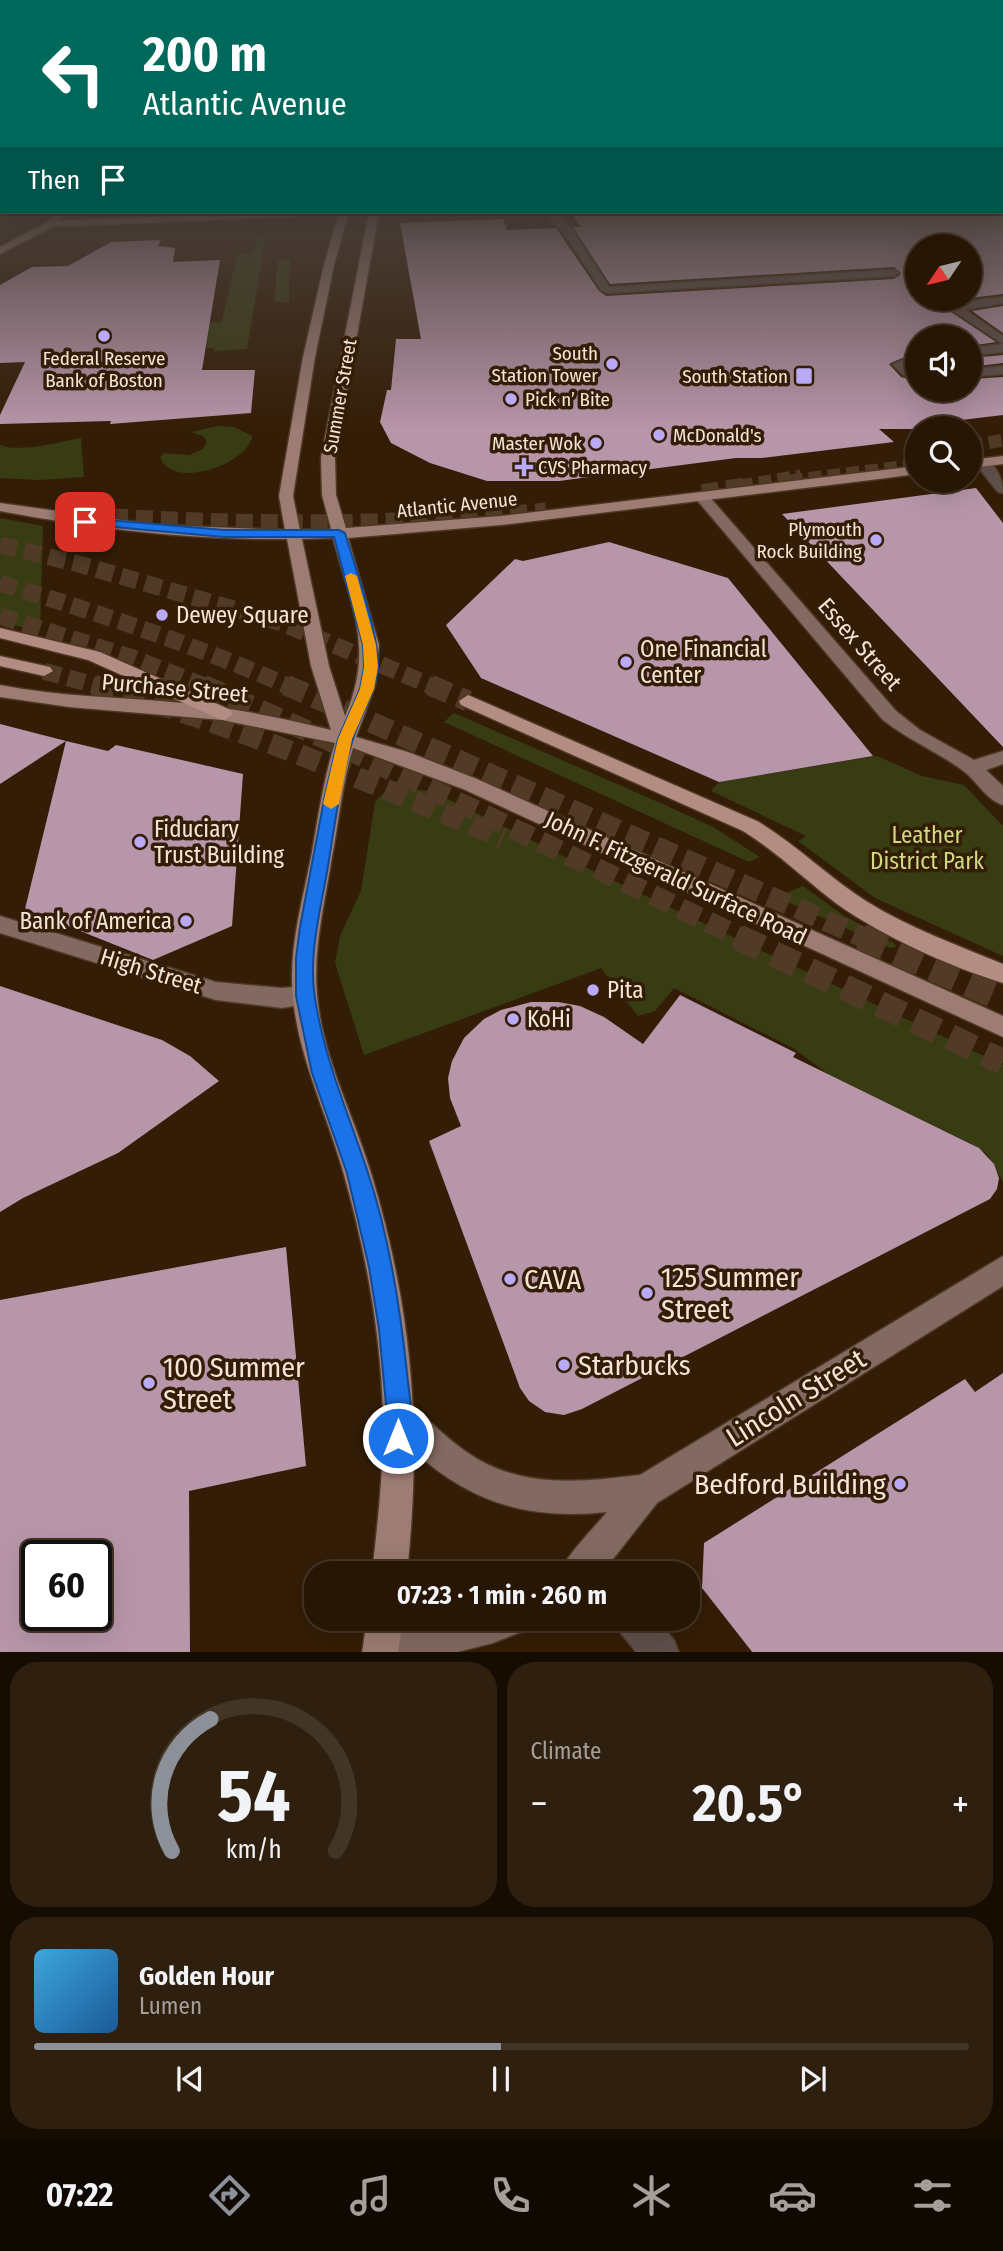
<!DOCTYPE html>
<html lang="en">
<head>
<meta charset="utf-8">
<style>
  body { margin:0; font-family:"Fira Sans Condensed",sans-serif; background:#2f1f0e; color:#f1f3f6; height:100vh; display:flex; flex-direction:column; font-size:26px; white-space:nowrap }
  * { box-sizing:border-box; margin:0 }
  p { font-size:23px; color:#a49f9a }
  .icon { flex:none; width:38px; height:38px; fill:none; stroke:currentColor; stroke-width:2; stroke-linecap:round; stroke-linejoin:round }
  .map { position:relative; height:1652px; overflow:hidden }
  .details { display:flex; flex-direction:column; gap:10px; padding:10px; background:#150c02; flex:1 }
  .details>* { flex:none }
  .guide { position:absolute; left:0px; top:0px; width:1004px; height:214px; box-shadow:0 7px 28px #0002,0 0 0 2px #433526; background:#00695c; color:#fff; overflow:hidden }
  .needle { width:46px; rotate:235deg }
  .fabs { position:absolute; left:905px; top:234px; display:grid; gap:14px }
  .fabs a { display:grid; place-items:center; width:77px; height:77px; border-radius:50%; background:#271604; box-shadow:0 7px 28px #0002,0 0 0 2px #433526; font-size:35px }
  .speed { position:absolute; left:21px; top:1540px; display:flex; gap:14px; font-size:35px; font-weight:700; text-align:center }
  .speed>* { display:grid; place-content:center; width:91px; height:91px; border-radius:50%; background:#271604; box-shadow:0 7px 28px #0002,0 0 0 2px #433526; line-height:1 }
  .speed .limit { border:4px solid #111; border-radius:10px; background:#fff; color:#111 }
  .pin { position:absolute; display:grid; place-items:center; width:60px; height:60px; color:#fff; margin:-30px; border-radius:14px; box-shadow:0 4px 10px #0006 }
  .me { position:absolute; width:77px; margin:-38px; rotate:0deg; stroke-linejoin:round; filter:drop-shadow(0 0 5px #0008) }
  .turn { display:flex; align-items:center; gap:24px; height:147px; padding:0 28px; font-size:32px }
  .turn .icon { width:91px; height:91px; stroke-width:2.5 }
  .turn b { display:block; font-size:49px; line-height:60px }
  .then { display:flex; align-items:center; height:66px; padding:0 28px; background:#0003; gap:14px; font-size:26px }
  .big { font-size:52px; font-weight:700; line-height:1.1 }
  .details .widget { flex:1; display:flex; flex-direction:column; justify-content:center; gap:10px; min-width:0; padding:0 24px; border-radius:28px; background:#2f1f0e }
  .details .dial { align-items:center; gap:0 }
  .dial svg { height:182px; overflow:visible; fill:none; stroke:#433526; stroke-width:7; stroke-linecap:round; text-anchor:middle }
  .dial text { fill:#f1f3f6; stroke:none }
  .song { display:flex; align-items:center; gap:21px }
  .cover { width:84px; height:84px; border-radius:10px; background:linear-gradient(135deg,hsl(200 70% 55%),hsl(210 70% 35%)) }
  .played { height:7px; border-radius:4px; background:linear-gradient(90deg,#8c9099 50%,#433526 50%) }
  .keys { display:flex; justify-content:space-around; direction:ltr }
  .heat { display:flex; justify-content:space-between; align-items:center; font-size:38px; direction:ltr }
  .details .tiles { flex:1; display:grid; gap:10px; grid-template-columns:1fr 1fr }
  .widget:last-child { grid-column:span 2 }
  .trip { position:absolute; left:304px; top:1561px; width:396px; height:70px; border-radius:28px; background:#271604; box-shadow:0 7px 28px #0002,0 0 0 2px #433526; font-weight:700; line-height:70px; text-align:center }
  .tabs { display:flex; height:112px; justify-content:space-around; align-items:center; background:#100902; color:#a49f9a }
  .tabs .icon { width:49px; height:49px }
  .tabs .active { color:#8c9099 }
  .tabs b { font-size:32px; color:#f1f3f6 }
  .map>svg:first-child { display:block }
  .green { fill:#383c13 }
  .building { fill:#b896aa; fill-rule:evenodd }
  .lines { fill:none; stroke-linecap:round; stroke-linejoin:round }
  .motorway-tunnel-far3 { stroke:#513b26; stroke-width:13; stroke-dasharray:13 6; stroke-linecap:butt }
  .motorway-tunnel-far2 { stroke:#513b26; stroke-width:17; stroke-dasharray:17 8; stroke-linecap:butt }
  .motorway-tunnel-far1 { stroke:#513b26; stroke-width:21; stroke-dasharray:21 10; stroke-linecap:butt }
  .motorway-tunnel { stroke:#513b26; stroke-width:26; stroke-dasharray:26 13; stroke-linecap:butt }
  .service-casing { stroke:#4f3923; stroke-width:3 }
  .minor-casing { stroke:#4f3923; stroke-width:3 }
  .secondary-casing { stroke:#4f3923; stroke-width:3 }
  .primary-casing { stroke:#4f3923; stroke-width:3 }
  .motorway-casing { stroke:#4f3923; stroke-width:3 }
  .service { fill:#60504c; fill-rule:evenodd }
  .minor { fill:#60504c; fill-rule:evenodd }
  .secondary { fill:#826962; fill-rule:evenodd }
  .primary { fill:#9c7c73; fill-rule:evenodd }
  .motorway { fill:#b38d83; fill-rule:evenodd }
  .route { fill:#1a73e8; stroke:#114b97; stroke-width:2 }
  .slow { fill:#f59e0b }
  .poi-dot { fill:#baaaf6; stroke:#341d06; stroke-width:2.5 }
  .labels { text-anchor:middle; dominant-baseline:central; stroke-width:7; stroke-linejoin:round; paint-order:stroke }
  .far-poi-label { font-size:19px; fill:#f5e5d8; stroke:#341d06; text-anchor:end }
  .far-street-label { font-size:19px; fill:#f5e5d8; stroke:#341d06 }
  .poi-label { font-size:23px; fill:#f5e5d8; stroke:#341d06; text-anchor:start }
  .street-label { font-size:23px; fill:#f5e5d8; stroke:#341d06 }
  .park-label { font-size:23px; fill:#ced981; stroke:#341d06 }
  .near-poi-label { font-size:28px; fill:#f5e5d8; stroke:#341d06; text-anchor:start }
  .near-street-label { font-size:28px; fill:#f5e5d8; stroke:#341d06 }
</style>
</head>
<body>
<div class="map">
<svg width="1003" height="1653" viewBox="0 0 1003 1653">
  <rect width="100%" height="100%" fill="#341d06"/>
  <path class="green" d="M266,236L247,349L214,351V348H206L210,323L222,322L237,254L254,253L258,237Z
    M290,259L289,302H275L277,260Z
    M218,426L234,427L252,436C249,464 171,491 160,457L165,453L189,455L203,449L207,442L203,436L191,432Z
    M81,438L84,477L39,480L0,478V445C19,453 60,442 81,438Z
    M0,518L43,526L40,631L0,622Z
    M454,713L665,805L713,827L760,857L749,862L444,722Z
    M877,756L922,776L964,785L1003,826V956L875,898L798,841L806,836L711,791L719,782Z
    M403,787L427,791L450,800L589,869L1003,1065V1182L988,1155L970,1143L828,1074L793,1048L674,988L655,1011L638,1016L601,968L364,1055L335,963L340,936L361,891L375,802L383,793Z
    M803,886L843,915L894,943L896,947L890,948L776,897Z"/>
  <path class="building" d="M611,212H1003V294L970,298V247H917V299H961L950,308L951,312L996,342L970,346V338H917V352L889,364L901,377L917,381V390H970V379L1003,377V415L953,421L962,429H879L894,442L762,458H736L559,481H487L430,463L391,443L380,422L387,390H391L396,339H421L400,223L503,219L507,230L556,228L599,291L606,296L894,279L901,274L894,267L610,284L573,227H581L572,214Z
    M161,240L158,246L175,248L173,262L220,260L202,370H255L251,413L110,424L111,421L0,424V415L25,362L0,363V285L32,267L68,266L111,242Z
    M1003,306V333L972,311Z
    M1003,355V363L970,367V358Z
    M976,488L1003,523V747L782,514Z
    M609,542L728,578L873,756L719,782L481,678L446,625L515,559L523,561Z
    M0,724L66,741L0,784Z
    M66,741L108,751L116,745L243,774L232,926L153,960L25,909Z
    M0,986L162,1040L190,1056L219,1081L118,1153L23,1198L0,1212Z
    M680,995L796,1053L793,1057L979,1148L994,1164L999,1178L997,1189L990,1199L582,1409L564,1415L545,1412L529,1401L520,1388L429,1141L461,1126L450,1098L448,1078L452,1061L464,1038L484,1019L501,1010L531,1002H558L580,1006L604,1017L643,1044Z
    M286,1247L306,1466L189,1491L190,1653H0V1300ZM37,1556H96V1615H37Z
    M1003,1373V1653H753L702,1588L704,1543L965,1379L975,1392Z"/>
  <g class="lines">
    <path class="motorway-tunnel-far3" d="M970,446L1003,440
      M790,481L917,465
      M740,486L801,476"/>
    <path class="motorway-tunnel-far2" d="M702,493L750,485
      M61,513C223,526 384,527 546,511
      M0,545L79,564L282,623L434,687
      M0,583C98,613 196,645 290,687
      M0,616L133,658L207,687
      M44,671L101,687"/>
    <path class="motorway-tunnel-far1" d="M94,685C235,724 368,782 503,838
      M203,685L326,739L742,938
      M286,685L865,938
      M430,685L468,701"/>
    <path class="motorway-tunnel" d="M738,937L1003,1062
      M861,937L1003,999"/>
    <g class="service-casing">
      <path id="service" d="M545,212H555L572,230L609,287L894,270L899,273L894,276L606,293L601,290L565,234Z
        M1003,297V303L965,310L1003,336V352L970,356V348L1003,344L952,310L960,302Z
        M917,354V362L907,365L917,371V379L903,375L892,364Z
        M1003,366V374L970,377V369Z"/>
    </g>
    <g class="minor-casing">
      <path id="minor" d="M981,458C996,463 1003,479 1003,493L998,492L974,462Z
        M615,1619H656L674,1640L679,1653H637L620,1632Z"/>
    </g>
    <g class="secondary-casing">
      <path id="secondary" d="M59,212H69L53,226H47V222Z
        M702,493L707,494L896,711L920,730L974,760L1003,751V764L986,770L1003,786V805C987,800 978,783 966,773C941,753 909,741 882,719L697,500L695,497L697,494Z
        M0,916L216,982L282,988L305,986L314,989L317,996L314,1003L282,1008L216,1000L0,933Z
        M1003,1256V1286L657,1503L602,1573H559C567,1555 593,1529 607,1512C531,1520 471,1504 414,1451C402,1440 389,1430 383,1415L388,1404L399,1399L410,1404C429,1420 447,1439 468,1453C520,1489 581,1482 640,1475Z
        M432,1619H526L521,1632L493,1643L453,1653H372L365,1639L370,1626L383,1621Z"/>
    </g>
    <g class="primary-casing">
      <path id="primary" d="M272,212H338L333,215L52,227L0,254V247L50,221Z
        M339,212H349L334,265L315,357L293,496L300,530L331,529L322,495L321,458L369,212H379L335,458L336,495L346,528L501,516L917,466V474L879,479L501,525L348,538L379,645L375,686L356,737L408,752L477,779L1003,1016V1037L463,789L353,748C342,784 339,821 332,857C325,902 313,948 317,994C322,1057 354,1115 372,1176C413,1314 422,1430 407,1573H372C378,1521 384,1468 383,1415C381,1334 366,1253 344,1175C328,1116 299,1060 293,998C288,950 302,903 311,857C318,819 323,780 335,743L222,720L69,707L0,697V685C61,697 121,697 183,703C233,708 283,718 331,730L311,666L287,539C190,540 95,529 0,511V503L157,525L285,530L279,496L303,357L324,265ZM333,538C351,606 375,648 345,716L329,666L302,539Z
        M1003,456V464L970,468V460Z
        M367,1619H403L398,1653H362Z"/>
    </g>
    <g class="motorway-casing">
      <path id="motorway" d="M0,628L100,652L231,710L233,714L224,720L217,718L88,660L0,638Z
        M0,656L50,667L53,671L44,676L0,666Z
        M468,695L757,821C796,844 828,877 866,901C909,928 957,945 1003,964V983C948,966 884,937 837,904C805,880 777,852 743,831L461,705L459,701Z"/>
    </g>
    <use href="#service" class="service"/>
    <use href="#minor" class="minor"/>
    <use href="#secondary" class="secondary"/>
    <use href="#primary" class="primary"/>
    <use href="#motorway" class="motorway"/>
  </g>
  <linearGradient id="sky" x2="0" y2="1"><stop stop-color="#1d1003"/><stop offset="0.46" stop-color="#4a403b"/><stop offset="1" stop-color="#4a403b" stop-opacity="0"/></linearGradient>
  <rect width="1003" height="431" fill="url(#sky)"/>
  <path class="route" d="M85,518L224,530H339L345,533C355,568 379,634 378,667C376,694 359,716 352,742C340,784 334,829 327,872C320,912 308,957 315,998C324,1058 348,1113 367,1170C389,1235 400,1306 407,1373C409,1396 416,1424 407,1446L398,1450L389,1446L386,1438L387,1415L379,1329L369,1267L347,1173L312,1073L296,996V958L300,927L324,800L338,739L360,689L364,667L363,645L334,537H224L81,524L79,522Z"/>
  <path class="slow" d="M351,573L357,576L376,645L378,667L374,689L352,739L339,804L331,809L323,804L338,739L360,689L364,667L363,645L345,576Z"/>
  <g class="poi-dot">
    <circle cx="104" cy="336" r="7"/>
    <circle cx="612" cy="364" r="7"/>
    <rect x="795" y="367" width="18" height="18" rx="3.5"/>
    <circle cx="511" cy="399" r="7"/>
    <circle cx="659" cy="435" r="7"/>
    <circle cx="596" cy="443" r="7"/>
    <path d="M520.5 456.5h7v7h7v7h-7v7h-7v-7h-7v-7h7z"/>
    <circle cx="876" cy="540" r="7"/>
    <circle cx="162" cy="615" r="7"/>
    <circle cx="626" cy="662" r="7"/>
    <circle cx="140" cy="842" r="7"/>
    <circle cx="186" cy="921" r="7"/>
    <circle cx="593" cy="990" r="7"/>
    <circle cx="513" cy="1019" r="7"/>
    <circle cx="510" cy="1279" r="7"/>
    <circle cx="647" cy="1293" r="7"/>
    <circle cx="564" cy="1365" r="7"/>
    <circle cx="149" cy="1383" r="7"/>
    <circle cx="900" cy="1484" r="7"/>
  </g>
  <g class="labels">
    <g class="far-poi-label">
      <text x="598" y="353">South<tspan x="598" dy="22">Station Tower</tspan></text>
      <text x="104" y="358" text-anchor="middle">Federal Reserve<tspan x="104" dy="22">Bank of Boston</tspan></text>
      <text x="788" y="376">South Station</text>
      <text x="525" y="399" text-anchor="start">Pick n’ Bite</text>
      <text x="673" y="435" text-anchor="start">McDonald's</text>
      <text x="582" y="443">Master Wok</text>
      <text x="538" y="467" text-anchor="start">CVS Pharmacy</text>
      <text x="862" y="529">Plymouth<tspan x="862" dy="22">Rock Building</tspan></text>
    </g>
    <g class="far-street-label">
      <text transform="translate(340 396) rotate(-80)">Summer Street</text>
      <text transform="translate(457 505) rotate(-6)">Atlantic Avenue</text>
    </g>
    <g class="poi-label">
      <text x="176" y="615">Dewey Square</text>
      <text x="640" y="649">One Financial<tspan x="640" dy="26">Center</tspan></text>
      <text x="154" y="829">Fiduciary<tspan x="154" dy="26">Trust Building</tspan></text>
      <text x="172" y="921" text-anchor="end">Bank of America</text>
      <text x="607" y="990">Pita</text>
      <text x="527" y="1019">KoHi</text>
    </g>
    <g class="street-label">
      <text transform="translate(860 644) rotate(49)">Essex Street</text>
      <text transform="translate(175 688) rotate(5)">Purchase Street</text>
      <text transform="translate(676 878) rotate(25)">John F. Fitzgerald Surface Road</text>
      <text transform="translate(151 971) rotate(17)">High Street</text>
    </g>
    <g class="park-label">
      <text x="927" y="835">Leather<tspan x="927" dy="26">District Park</tspan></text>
    </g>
    <g class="near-poi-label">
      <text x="661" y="1277">125 Summer<tspan x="661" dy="32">Street</tspan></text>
      <text x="524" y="1279">CAVA</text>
      <text x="578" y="1365">Starbucks</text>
      <text x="163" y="1367">100 Summer<tspan x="163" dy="32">Street</tspan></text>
      <text x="886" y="1484" text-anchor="end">Bedford Building</text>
    </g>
    <g class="near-street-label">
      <text transform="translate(796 1398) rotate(-32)">Lincoln Street</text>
    </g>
  </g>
</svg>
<div class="fabs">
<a><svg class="needle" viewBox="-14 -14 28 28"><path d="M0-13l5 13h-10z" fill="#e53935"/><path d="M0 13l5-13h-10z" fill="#a49f9a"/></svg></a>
<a><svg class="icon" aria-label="sound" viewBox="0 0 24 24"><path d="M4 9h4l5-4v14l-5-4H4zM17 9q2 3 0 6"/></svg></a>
<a><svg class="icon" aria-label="search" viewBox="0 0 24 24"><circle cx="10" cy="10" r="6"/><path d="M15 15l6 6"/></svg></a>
</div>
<div class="speed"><div class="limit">60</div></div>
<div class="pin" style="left:85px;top:522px;background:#d93025"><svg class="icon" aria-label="arrive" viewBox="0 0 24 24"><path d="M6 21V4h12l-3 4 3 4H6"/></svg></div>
<svg class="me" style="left:398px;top:1438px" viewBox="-20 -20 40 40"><circle r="17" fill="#1a73e8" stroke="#fff" stroke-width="3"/><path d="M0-11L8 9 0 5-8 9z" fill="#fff"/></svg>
<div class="trip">07:23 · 1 min · 260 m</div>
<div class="guide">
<div class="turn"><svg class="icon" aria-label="left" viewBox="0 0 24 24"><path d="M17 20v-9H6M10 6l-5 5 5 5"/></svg><div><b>200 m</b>Atlantic Avenue</div></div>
<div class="then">Then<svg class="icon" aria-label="arrive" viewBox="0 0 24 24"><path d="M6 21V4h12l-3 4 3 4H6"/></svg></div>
</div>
</div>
<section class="details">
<div class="tiles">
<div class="widget dial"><svg viewBox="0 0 100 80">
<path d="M14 69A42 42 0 1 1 86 69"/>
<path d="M14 69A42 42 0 0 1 31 11" stroke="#8c9099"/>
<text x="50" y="56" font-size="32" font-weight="700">54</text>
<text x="50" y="72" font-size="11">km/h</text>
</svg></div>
<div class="widget"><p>Climate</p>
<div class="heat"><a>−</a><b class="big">20.5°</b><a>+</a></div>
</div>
<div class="widget">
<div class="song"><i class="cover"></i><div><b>Golden Hour</b><p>Lumen</p></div></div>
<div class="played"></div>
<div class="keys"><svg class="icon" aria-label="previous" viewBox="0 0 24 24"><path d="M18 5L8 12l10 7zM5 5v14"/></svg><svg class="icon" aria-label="pause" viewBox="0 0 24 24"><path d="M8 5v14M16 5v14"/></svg><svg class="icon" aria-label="next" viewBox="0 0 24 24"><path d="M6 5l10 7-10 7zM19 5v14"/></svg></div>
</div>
</div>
</section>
<nav class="tabs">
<b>07:22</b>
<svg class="icon active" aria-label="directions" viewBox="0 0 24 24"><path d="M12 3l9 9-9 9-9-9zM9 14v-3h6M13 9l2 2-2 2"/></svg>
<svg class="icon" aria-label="music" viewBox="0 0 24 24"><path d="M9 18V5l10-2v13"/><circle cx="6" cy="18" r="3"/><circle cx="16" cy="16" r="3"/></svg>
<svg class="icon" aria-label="phone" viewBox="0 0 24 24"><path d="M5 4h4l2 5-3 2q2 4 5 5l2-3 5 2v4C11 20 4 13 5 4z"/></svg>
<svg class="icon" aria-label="climate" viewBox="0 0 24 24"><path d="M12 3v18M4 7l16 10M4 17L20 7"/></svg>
<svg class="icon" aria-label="car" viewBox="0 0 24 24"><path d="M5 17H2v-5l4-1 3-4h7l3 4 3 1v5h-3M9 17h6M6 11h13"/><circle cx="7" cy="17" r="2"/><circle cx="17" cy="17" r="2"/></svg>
<svg class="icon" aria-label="filters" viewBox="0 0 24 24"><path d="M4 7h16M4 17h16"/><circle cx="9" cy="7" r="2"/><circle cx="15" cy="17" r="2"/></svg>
</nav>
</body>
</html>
